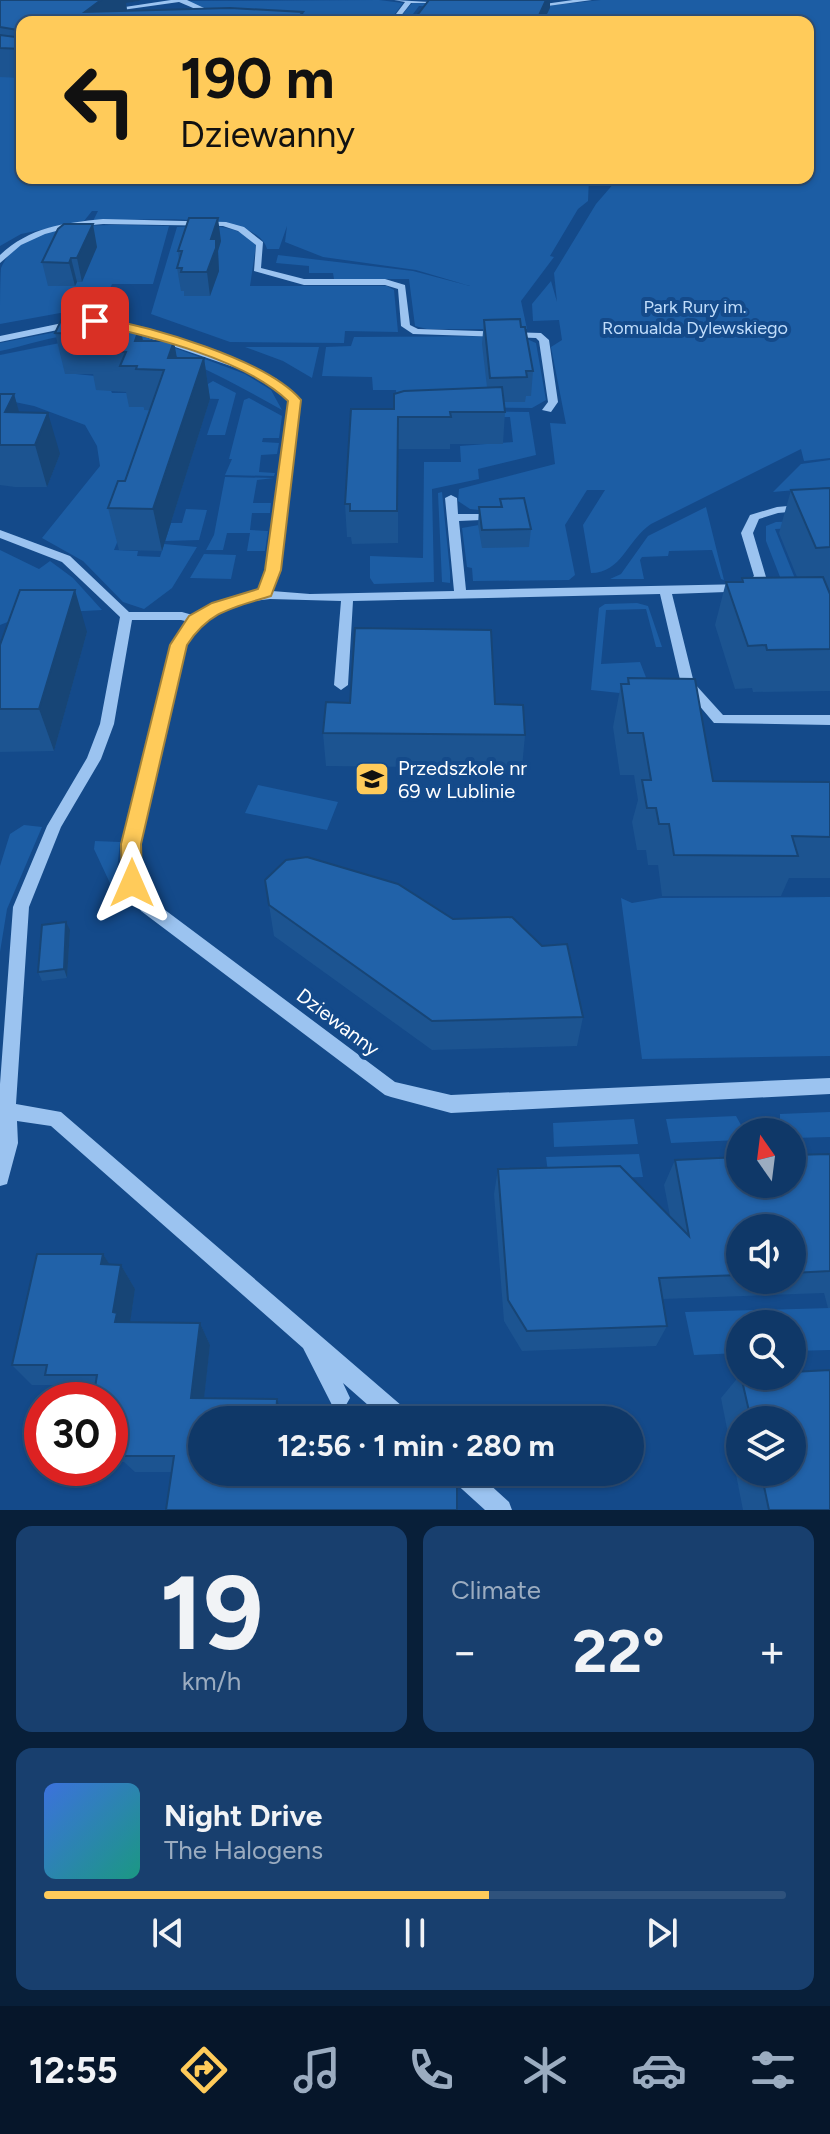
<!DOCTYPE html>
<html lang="en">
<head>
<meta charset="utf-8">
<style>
  body { margin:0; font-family:Figtree,sans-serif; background:#183f6e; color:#f1f3f6; height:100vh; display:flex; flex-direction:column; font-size:30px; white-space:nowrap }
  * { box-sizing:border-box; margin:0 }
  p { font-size:26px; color:#9bacc0 }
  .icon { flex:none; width:44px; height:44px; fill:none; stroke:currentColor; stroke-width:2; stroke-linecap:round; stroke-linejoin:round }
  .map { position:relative; height:1510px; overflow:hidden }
  .sheet { display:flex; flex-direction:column; gap:16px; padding:16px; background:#081f39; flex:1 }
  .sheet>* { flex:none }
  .banner { position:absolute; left:16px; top:16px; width:798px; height:168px; border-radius:16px; box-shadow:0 2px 6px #0004,0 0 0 2px #2f527c; background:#ffcb5a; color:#111; overflow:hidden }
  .needle { width:52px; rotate:346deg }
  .tools { position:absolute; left:726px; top:1118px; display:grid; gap:16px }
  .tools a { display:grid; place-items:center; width:80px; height:80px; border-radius:50%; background:#0f3868; box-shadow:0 2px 6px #0004,0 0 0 2px #2f527c; font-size:40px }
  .speed { position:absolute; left:24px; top:1382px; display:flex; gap:16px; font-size:40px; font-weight:700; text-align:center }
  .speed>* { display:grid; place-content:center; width:104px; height:104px; border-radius:50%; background:#0f3868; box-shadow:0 2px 6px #0004,0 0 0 2px #2f527c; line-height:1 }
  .speed .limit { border:12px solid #d22; background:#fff; color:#111 }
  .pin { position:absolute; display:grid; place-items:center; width:68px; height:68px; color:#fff; margin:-34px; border-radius:16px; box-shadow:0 4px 12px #0006 }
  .me { position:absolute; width:88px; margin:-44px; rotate:0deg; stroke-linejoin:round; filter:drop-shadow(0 0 6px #0008) }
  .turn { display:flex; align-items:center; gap:28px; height:168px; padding:0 32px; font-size:36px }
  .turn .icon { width:104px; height:104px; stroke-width:2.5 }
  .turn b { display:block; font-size:56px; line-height:68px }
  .big { font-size:60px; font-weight:700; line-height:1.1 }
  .sheet .widget { flex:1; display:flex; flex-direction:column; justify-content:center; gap:12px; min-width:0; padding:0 28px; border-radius:16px; background:#183f6e }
  .sheet .dial { align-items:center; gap:0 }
  .dial b { font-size:104px; line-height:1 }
  .song { display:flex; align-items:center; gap:24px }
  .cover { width:96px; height:96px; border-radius:12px; background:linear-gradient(135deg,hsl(220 70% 55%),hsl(170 70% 35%)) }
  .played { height:8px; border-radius:4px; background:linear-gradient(90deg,#ffcb5a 60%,#2f527c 60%) }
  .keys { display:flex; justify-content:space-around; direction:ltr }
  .heat { display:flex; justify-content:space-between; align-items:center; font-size:44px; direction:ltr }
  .sheet .tiles { flex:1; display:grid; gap:16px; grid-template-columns:1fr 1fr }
  .widget:last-child { grid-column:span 2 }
  .trip { position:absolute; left:188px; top:1406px; width:456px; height:80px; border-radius:40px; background:#0f3868; box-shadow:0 2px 6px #0004,0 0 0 2px #2f527c; font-weight:700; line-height:80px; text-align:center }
  .tabs { display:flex; height:128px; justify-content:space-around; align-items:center; background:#06162a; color:#9bacc0 }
  .tabs .icon { width:56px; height:56px }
  .tabs .on { color:#ffcb5a }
  .tabs b { font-size:36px; color:#f1f3f6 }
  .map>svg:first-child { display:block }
  .green { fill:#1c5da4 }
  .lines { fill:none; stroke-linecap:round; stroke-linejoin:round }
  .minor { fill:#9bc3f0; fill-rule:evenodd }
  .wall { fill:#1c5491; fill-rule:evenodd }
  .shaded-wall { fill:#174576 }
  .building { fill:#2162a9; stroke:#174576; stroke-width:2 }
  .route { fill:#ffcb5a; stroke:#a6843a; stroke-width:2 }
  .labels { text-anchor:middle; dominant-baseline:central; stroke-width:8; stroke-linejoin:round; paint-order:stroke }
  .far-park-label { font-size:18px; fill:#c1ddfb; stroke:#144a8a }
  .poi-label { font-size:20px; fill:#fff; stroke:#144a8a; text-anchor:start }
  .street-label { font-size:20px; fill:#fff; stroke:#144a8a }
</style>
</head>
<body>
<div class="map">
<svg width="830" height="1510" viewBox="0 0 830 1510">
  <rect width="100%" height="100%" fill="#144a8a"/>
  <path class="green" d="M379,0L403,3L389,22H237L186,1Z
    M601,0H830V458L804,461L801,449L651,524C627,540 622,573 591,573L583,525L605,490H587L565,525L575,575L569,580L473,581L472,568L467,567L462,528L490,523L488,511L470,509L458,501L459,489L555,464L550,423L566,424L551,347L562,340L559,320L533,321L532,304L551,281L557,302L554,273L596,204L615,182L609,178H808V22H544L489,10L419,6L407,22H396L413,2L518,9Z
    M0,75L22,77V178H589L588,201L578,209L550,256L554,257L521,301L527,329H427L415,326L409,279H334L333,273H309V266L276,263L278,255L413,271L470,286L416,270L323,257L285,242L287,226L279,249H267C258,209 127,221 93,221L98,211H92L84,221L21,234L0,246Z
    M169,226L153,284H112L105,299H85L82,309L0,324C0,308 0,282 1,268C23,215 124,226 169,226Z
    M177,227C205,227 236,221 256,245L250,286H387L394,290L398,332L345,331L344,343L230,342L151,314Z
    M76,328L140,335L245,374L271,390L282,410C222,377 152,335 79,335C53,335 25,346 0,351V343Z
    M520,336L536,343L546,400L532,408L397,406L396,390H373L372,377L322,376L326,347L351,346L354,337Z
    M80,339L66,373L105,377L112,393H137L145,410L171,411L114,550L138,551L137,556L160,557L164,544L197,547L172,588L144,609L123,602L83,561L42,538L100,466L97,446L85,425L34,406L0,399V355Z
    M245,347H319L312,378L283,361Z
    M213,381L236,393L225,435H207L219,399L184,398Z
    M249,398L282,416L279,438H263L262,442L279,443L277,454L261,455L259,472L275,473L274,476L225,475L232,459H229L244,400Z
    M425,411L529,412L536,455L478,469L479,479L432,489L434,582L374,584L370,578V556L423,558L424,462H461L460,446L513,442L510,417L460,418Z
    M830,460V487L773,492L801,464Z
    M225,477L274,478L257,480L253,503H271L270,513H252L250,530L268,531L265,551H247L250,533H227L223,550H206L214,535Z
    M442,492L450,572V583L442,582L438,493Z
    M706,507L724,580L721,579L712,550L669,551L668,556L642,557L640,560L644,579H610L621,574L648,536Z
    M186,509L207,510L199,540L165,541L171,523H182Z
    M813,521L816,527L775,529L798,586L784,587L766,541V526L776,522Z
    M0,550L39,569L50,561L73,578L102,610L28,614L0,625Z
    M204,554L236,555L231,579L190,578Z
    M637,603L648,606L662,647H656L646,609L606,610L601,664L640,662L647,680L677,699L591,690L599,608L605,604Z
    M258,785L338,802L327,830L245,813Z
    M24,825L42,827L7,909L0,952V866L10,834Z
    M95,841L120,842L116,880L121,893L116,896L94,849Z
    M830,897V1056L642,1059L621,898L632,903L661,898Z
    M830,1112V1137L792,1138V1132H780V1114Z
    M736,1116L745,1132H740V1140L671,1143L666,1119Z
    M634,1119L638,1144L554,1147L553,1123Z
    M639,1154L643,1177L549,1180L546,1157Z
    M830,1308V1350L792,1351V1324H740V1353L694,1355L685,1312Z"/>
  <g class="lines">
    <path class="minor" d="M171,0H187L234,22H226L179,2L108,12L105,10Z
      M394,0L448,3H411L396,22H390L405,2Z
      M573,0H592L533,8L530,6Z
      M103,219L226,222L244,227L263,242L261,268L304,279H385L405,285L410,325L418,329L541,333L549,340L558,402L551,412L542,410L548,402L539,341L536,338L413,334L401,326L398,289L385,285H304L254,271L256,245L238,231L223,226L103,224L71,227L45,234L21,245L0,263V255C30,227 63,223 103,219Z
      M112,319L257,369L277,379L299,400L279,570L272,591L310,594L454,591L445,498L451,495L457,498L458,514H481L487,517L481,520L459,521L466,590L746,584L754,576L741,533L750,515L777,507L830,502V508L778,513L759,519L753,533L766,577L753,591L672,594L694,683L723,715H830V725L714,723L681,684L660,594L353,601L348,685L341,690L334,685L341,601L270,599L238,603L209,618L184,646L138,844L140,882L153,901L395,1082L451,1095L830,1078V1094L451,1113L391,1097L385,1095L141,911L124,883V844L172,645L189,622L181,620H132L114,724L101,759L61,827L29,907L16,1104L61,1112L409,1412L412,1420H385L343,1383L350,1398L346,1405L339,1409L332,1405L303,1348L51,1126L17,1121L18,1143L7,1184L0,1186V1084L13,907L47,826L87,758L100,724L120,617L62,562L0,538V530L70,556L129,612H182L196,616C213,601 236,593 259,592L267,570L288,418L289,401L271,383L251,373L111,325L72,327L0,342V336L72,321Z
      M449,1472H476L509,1502L512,1510H485L452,1480Z"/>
  </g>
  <path class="wall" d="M0,0H141L139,1L126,3L127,11L303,12L304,22H22V78L0,77Z
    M221,241L218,251L219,271L210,296H184V291H181L177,268L179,261L178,251Z
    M97,247L82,282H77L75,286H48L42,262Z
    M97,310L100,325L140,326L143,341L177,358H204L210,399L162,551L119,550L108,508L125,481L150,410H144V407H129L126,392L96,390L93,374H65L55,333Z
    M484,320L521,327L533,371L531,396H526L525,402H504L505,412L503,444H450V449H398V543L352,544L351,537H347L345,504L394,409L487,387L482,344Z
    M0,394H14L19,412L60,454L47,487H15L0,485Z
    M830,488V590H828L830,594V691L753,692L752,688L735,689L715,625L726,582H741L742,578L797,577L779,533L791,490Z
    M500,499L531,529L529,547L482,548L478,525L479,507H500Z
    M87,632L54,751L0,752V645Z
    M628,678L713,781L830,782V878H789L781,896H662L658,865H648L646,850H637L632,822L638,800L634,775H620L613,727L621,684H627Z
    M495,704L525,735L522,768L326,766L323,733Z
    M265,880L583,1017L577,1046L432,1050L274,936Z
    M70,930L67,978L42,981L38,972Z
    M830,1154V1308H828L824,1293L663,1299L667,1326L656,1346L522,1351L504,1321L494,1194L498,1169L670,1216L664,1185L675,1160ZM740,1228H792V1280H740Z
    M103,1254L109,1264L121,1265L135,1289L130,1322L200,1323L210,1345L204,1398L277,1399L284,1418L280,1482H408L406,1472H457V1510L171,1472H135L124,1462L110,1461V1400L94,1394H64L56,1385H32L12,1365Z
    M740,1375L792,1376L830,1510H743L721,1398ZM740,1420H792V1472H740Z"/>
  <path class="shaded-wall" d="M57,0H141L139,1L126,3L127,11L113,22Z
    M546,0H550V8L543,22H536Z
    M303,12L304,22H294Z
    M218,218L221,241L218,251L219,271L210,296L207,272L211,239Z
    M93,224L97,247L82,282L77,258Z
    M71,258L77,282L75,286L69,263Z
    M97,310L106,350H89L85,334Z
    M140,326L148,366L135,341Z
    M174,341L181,382L168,358Z
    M204,358L210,399L162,551L153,509Z
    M14,394L26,436L5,412Z
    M48,413L60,454L47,487L35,445Z
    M75,590L87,632L54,751L39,709Z
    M66,922L70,930L67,978L64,969Z
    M103,1254L118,1278L101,1264Z
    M121,1265L135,1289L129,1330L115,1322L113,1312Z
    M200,1323L210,1345L202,1417L191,1398Z
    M277,1399L284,1418V1420H276Z
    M272,1472H281L279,1497L272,1482Z"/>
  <path class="building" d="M0,0H101L85,12L230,8L303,12L294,22H22V49L0,48V35L15,37L18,30L0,27Z
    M429,0H546L536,22H412Z
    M189,218H218L211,239H216V248L207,272H181L182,268H177L182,251H178Z
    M64,224H93L77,258H71L69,263L42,262L58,229Z
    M66,310H97L85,334L55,333Z
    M520,319L521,327H525L533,371H526L527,377L490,378L484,320Z
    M98,325L140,326L135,341H174L168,358H204L153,509L108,508L118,481H125L164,370L136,369L137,366H120L126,352L87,350Z
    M502,387L505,412H450L451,417H398L397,511H350V504H345L351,409H394V394L404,391Z
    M0,394H14L5,412L48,413L35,445H0Z
    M830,488V547L816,548L791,490Z
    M524,498L531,529L482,530L479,507H502L500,499Z
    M823,577L830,594V649L767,650L766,645L748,646L726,582H743L742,578Z
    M20,590H75L39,709H0V645Z
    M355,628L491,630L495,704L523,705L525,735L323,733L326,702L350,703Z
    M628,678L695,679L713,781L830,782V837L792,836L798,856L674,855L669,824H659L656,808H647L642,780H651L643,733H628L621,684H629Z
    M307,857L398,884L453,919L512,917L542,946L567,944L583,1017L432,1021L269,905L265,880L286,860Z
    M66,922L64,969L38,972L42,925Z
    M830,1154V1271L792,1273V1228H740V1275L659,1278L667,1326L527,1331L508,1300L498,1169L620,1166L689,1236L675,1160L740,1157V1184H792V1155Z
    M37,1254H103L101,1264L121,1265L113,1312L117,1313L115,1322L200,1323L191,1398L277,1399L276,1420H202V1472H272V1482H414L410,1472H457V1510H166L174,1456H119L121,1445H110V1400H93L97,1375H45L47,1365H12Z
    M830,1370V1510H769L761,1472H792V1420H751L741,1376H792V1372Z"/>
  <path class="route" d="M95,317C149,326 266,359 301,400L281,570L271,596C232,608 209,611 187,645L141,844L142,883L132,891L122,883L121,844L170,645L189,616L212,603L258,589L265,570L288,401C245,359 149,336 91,323L89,321Z"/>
  <defs>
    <g id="school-square" transform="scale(1.8)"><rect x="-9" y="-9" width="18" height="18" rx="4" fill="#ffcb5a" stroke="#144a8a"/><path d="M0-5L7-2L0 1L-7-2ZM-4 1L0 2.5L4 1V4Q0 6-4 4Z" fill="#111"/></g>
  </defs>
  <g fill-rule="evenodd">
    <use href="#school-square" x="372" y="779"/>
  </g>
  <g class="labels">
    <g class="far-park-label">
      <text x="695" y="307">Park Rury im.<tspan x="695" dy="21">Romualda Dylewskiego</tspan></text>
    </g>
    <g class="poi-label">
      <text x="398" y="768">Przedszkole nr<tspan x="398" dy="23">69 w Lublinie</tspan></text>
    </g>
    <g class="street-label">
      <text transform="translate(338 1022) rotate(37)">Dziewanny</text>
    </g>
  </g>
</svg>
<div class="tools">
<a><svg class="needle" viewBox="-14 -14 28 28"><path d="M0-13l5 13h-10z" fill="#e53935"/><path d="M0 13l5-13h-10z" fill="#9bacc0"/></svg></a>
<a><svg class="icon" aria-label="sound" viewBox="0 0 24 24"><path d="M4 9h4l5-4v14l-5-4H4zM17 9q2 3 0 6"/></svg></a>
<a><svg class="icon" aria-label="search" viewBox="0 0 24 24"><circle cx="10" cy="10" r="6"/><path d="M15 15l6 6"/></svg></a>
<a><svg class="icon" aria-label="layers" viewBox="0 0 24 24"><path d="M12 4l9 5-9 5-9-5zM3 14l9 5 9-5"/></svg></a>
</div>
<div class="speed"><div class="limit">30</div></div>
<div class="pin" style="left:95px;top:321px;background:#d93025"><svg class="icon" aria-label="arrive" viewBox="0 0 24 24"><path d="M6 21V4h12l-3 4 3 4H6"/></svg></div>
<svg class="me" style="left:132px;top:883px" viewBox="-20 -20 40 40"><path d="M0-17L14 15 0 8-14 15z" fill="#ffcb5a" stroke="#fff" stroke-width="4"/></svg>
<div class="trip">12:56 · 1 min · 280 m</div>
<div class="banner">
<div class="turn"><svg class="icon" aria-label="left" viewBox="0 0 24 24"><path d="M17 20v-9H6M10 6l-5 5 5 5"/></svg><div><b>190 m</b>Dziewanny</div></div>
</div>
</div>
<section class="sheet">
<div class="tiles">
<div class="widget dial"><b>19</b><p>km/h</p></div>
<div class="widget"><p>Climate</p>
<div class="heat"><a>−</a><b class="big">22°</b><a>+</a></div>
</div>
<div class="widget">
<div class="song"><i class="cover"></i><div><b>Night Drive</b><p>The Halogens</p></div></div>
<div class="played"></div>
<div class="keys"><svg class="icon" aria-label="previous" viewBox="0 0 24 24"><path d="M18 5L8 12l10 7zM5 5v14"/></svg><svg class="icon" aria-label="pause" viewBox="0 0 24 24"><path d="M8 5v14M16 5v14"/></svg><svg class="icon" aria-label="next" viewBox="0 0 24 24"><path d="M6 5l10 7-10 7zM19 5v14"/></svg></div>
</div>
</div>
</section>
<nav class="tabs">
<b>12:55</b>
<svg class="icon on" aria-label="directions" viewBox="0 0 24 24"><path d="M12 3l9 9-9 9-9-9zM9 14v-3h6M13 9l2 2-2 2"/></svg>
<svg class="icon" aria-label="music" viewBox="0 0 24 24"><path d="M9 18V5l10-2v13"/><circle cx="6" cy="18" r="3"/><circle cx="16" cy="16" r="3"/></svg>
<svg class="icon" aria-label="phone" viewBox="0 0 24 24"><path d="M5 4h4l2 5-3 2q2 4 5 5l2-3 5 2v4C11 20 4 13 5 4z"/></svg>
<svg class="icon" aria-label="climate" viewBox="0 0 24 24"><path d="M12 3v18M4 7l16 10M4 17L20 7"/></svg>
<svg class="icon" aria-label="car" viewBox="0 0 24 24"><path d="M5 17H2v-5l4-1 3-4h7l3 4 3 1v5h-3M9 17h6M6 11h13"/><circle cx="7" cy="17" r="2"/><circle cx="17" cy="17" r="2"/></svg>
<svg class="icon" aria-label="filters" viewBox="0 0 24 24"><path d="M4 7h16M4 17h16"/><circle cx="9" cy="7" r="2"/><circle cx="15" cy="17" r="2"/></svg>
</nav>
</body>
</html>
